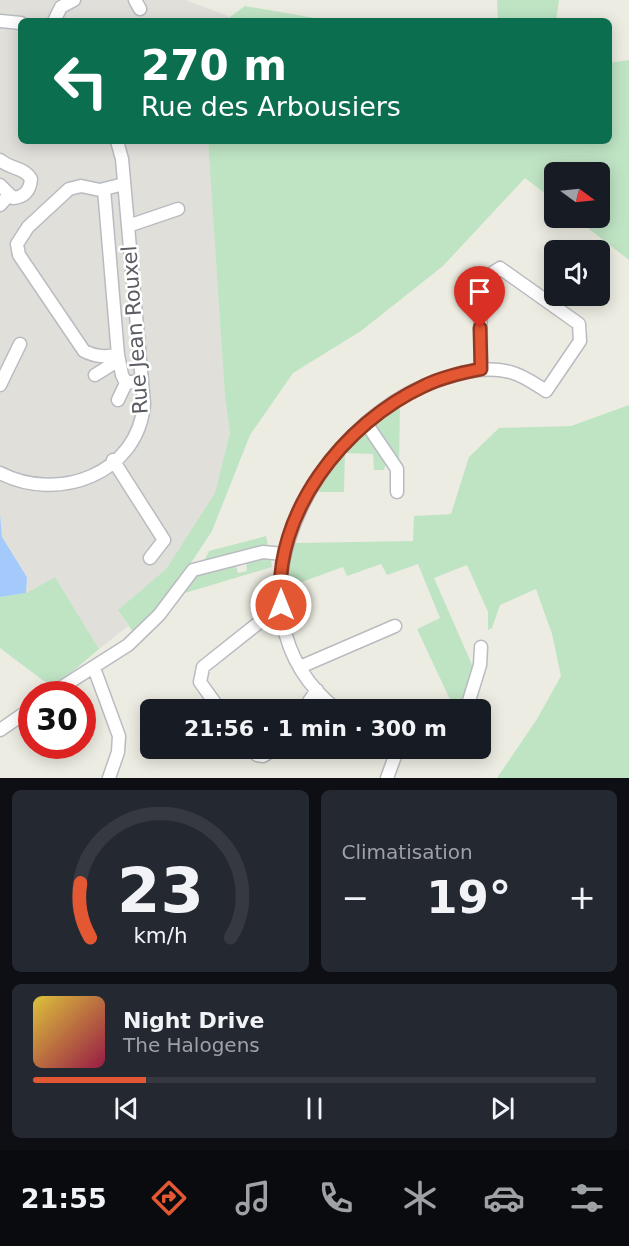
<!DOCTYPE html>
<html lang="fr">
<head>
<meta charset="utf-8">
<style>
  body { margin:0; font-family:"DejaVu Sans",sans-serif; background:#242831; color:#f1f3f6; height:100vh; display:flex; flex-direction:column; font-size:22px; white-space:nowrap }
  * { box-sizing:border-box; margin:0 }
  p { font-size:20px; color:#9ea1a6 }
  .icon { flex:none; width:33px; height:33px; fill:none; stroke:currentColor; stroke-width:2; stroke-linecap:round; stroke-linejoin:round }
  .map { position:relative; height:778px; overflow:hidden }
  .drawer { display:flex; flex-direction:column; gap:12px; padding:12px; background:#0d0f14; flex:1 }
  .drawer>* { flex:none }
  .top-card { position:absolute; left:18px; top:18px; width:594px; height:126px; border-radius:9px; box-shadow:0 3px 15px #0003; background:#0b6e4f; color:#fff; overflow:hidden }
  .needle { width:39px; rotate:105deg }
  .fabs { position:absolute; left:544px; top:162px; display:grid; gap:12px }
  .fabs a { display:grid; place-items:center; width:66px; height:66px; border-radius:9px; background:#171b24; box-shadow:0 3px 15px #0003; font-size:30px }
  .speed { position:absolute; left:18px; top:681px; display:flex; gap:12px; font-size:30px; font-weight:700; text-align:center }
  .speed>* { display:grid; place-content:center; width:78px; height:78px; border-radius:50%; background:#171b24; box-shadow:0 3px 15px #0003; line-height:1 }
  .speed .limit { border:9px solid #d22; background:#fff; color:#111 }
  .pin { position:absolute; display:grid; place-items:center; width:51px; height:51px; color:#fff; margin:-62px -26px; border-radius:50% 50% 50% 0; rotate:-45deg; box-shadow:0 0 6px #0007 }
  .pin .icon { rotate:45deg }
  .me { position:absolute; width:66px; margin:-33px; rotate:0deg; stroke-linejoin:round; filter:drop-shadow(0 0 4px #0008) }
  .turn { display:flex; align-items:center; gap:21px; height:126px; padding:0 24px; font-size:27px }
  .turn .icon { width:78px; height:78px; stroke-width:2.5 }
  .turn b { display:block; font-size:42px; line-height:51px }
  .big { font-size:45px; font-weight:600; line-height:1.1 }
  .drawer .card { flex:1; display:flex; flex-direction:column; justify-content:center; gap:9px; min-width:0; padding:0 21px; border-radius:9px; background:#242831 }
  .drawer .dial { align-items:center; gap:0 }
  .dial svg { height:156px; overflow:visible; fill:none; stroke:#363941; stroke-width:7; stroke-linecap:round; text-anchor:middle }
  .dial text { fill:#f1f3f6; stroke:none }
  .song { display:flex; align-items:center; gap:18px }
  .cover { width:72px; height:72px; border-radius:9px; background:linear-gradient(135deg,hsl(50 70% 55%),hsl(340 70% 35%)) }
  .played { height:6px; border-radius:3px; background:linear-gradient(90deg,#e35833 20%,#363941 20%) }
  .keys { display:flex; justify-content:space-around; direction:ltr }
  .heat { display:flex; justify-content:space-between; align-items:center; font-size:33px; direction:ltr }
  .drawer .tiles { flex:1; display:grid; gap:12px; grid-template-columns:1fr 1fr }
  .card:last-child { grid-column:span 2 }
  .trip { position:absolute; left:140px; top:699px; width:351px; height:60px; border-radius:9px; background:#171b24; box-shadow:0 3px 15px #0003; font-weight:600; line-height:60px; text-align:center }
  .tab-bar { display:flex; height:96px; justify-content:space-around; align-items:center; background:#090b0e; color:#9ea1a6 }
  .tab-bar .icon { width:42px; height:42px }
  .tab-bar .selected { color:#e35833 }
  .tab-bar b { font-size:27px; color:#f1f3f6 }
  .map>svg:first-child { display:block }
  .industrial { fill:#e0dfda }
  .green { fill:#bfe4c4 }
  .water { fill:#a4cafc }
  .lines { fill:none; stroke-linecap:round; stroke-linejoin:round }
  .minor-casing { stroke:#babbc1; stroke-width:15 }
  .minor { stroke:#fff; stroke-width:12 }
  .route-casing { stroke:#943921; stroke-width:15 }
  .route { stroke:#e35833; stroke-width:10 }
  .labels { text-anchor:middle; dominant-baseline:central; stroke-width:5; stroke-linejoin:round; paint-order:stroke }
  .street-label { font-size:21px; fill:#5b5d63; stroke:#fff }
</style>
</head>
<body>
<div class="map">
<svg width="629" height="778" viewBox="0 0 629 778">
  <rect width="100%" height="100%" fill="#edece2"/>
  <path class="industrial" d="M0,0H186L230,17L229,21H21V141H208L225,397L230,432L215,493L166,569L118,610L128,626L99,649L55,577L26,593L27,576L2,537L0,513Z"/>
  <path class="green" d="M497,0H559L556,21H498Z
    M245,6L332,21H229L230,17Z
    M629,60V260L575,218H600V172H555V201L525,178L443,266L361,331L293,373L250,435L212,531L176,586L135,635L118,610L166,569L215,493L230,432L225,397L208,141H609V63Z
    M400,403L399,464L371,426Z
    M629,405V778H497L537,719L561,676L552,634L536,589L500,605L492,628L488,630V612L467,565L434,578L473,667L463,702L453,706L417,629L440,618L418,564L387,575L381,564L347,576L343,567L285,588L288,561L295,543L413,541L414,516L451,514L469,457L499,428L571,426Z
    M365,429L393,466H385L384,470H374L373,454L345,453L344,492H320L317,490L333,464Z
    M266,536L268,546L203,563L209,551Z
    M270,554L272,567L185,593L194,575L235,563L238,573L247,571L246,561Z
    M55,577L99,649L53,688L0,648V597L26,593Z"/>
  <path class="water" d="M0,513L2,537L27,577L26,593L0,597Z"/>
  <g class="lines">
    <g class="minor-casing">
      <path id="minor" d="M135,0L140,9
        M0,21L21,23
        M54,21L61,7L74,0
        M0,160C10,169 24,167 31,179C30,191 24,197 13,198L0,185
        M104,189L118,355C105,357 96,357 84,351L19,255L17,244L28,227L69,189L81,186L100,190L124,184
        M0,205L9,195
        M128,226L178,209
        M118,355L122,375L126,383L142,380
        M95,375L119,360
        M0,385L20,344
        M118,400L126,383
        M366,423L397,469V492
        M113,460L164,540L150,558
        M0,473C58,503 138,474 144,404L122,159L117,141
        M300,667L395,626
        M94,668L119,736L118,752L109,778
        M51,694L128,645L159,615L193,570L263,552L283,554
        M220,710L200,682L203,667L281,605
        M303,710L317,690
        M337,710C213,611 313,423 439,380C462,372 485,366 510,372C523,375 535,384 546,391L580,341L579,324L500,268L480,281L481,369
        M472,710L468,704L480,665L481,647
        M0,730L32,708
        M250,748L257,755L263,756L276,748
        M387,778L398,748"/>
    </g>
    <use href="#minor" class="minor"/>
  </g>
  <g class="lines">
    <g class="route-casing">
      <path id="route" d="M281,605C272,514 344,423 424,386C442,377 462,373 481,369L480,328"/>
    </g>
    <use href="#route" class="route"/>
  </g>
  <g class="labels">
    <g class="street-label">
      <text transform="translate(135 330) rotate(-94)">Rue Jean Rouxel</text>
    </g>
  </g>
</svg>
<div class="fabs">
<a><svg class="needle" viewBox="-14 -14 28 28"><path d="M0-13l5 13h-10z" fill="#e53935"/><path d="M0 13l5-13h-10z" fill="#9ea1a6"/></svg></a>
<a><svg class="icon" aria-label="sound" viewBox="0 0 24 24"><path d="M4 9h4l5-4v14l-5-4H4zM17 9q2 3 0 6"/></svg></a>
</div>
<div class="speed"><div class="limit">30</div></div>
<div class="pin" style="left:480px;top:328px;background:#d93025"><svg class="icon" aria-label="arrive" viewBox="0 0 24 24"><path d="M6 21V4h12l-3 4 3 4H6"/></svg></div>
<svg class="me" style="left:281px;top:605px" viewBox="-20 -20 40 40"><circle r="17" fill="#e35833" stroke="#fff" stroke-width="3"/><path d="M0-11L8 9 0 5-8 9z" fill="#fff"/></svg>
<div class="trip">21:56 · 1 min · 300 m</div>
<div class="top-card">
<div class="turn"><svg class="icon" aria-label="left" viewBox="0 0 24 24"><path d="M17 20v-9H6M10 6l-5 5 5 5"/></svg><div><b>270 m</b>Rue des Arbousiers</div></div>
</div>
</div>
<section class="drawer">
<div class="tiles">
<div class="card dial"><svg viewBox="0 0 100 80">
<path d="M14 69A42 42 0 1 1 86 69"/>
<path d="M14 69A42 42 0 0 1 9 41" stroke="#e35833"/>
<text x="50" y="56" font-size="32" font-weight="700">23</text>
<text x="50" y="72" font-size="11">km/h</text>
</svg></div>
<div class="card"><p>Climatisation</p>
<div class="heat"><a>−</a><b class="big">19°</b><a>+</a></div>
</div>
<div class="card">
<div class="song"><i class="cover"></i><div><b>Night Drive</b><p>The Halogens</p></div></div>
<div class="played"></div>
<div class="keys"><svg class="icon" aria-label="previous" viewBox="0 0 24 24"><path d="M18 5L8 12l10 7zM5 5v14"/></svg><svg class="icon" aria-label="pause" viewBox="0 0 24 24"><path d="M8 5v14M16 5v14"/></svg><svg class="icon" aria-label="next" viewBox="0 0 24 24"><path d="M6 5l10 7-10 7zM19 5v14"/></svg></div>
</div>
</div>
</section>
<nav class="tab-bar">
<b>21:55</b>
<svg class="icon selected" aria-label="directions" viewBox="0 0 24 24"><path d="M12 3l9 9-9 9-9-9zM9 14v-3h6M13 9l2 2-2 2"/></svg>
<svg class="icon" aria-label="music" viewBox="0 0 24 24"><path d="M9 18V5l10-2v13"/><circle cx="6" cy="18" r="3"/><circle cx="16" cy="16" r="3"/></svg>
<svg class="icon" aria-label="phone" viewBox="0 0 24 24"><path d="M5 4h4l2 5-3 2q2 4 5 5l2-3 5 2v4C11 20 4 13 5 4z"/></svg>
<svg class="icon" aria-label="climate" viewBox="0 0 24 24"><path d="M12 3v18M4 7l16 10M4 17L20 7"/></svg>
<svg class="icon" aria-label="car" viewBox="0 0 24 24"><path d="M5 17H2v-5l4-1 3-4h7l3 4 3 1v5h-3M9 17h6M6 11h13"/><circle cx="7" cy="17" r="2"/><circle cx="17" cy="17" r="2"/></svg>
<svg class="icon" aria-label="filters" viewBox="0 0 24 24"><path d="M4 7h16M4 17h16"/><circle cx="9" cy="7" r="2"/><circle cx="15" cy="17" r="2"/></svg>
</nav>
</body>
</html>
